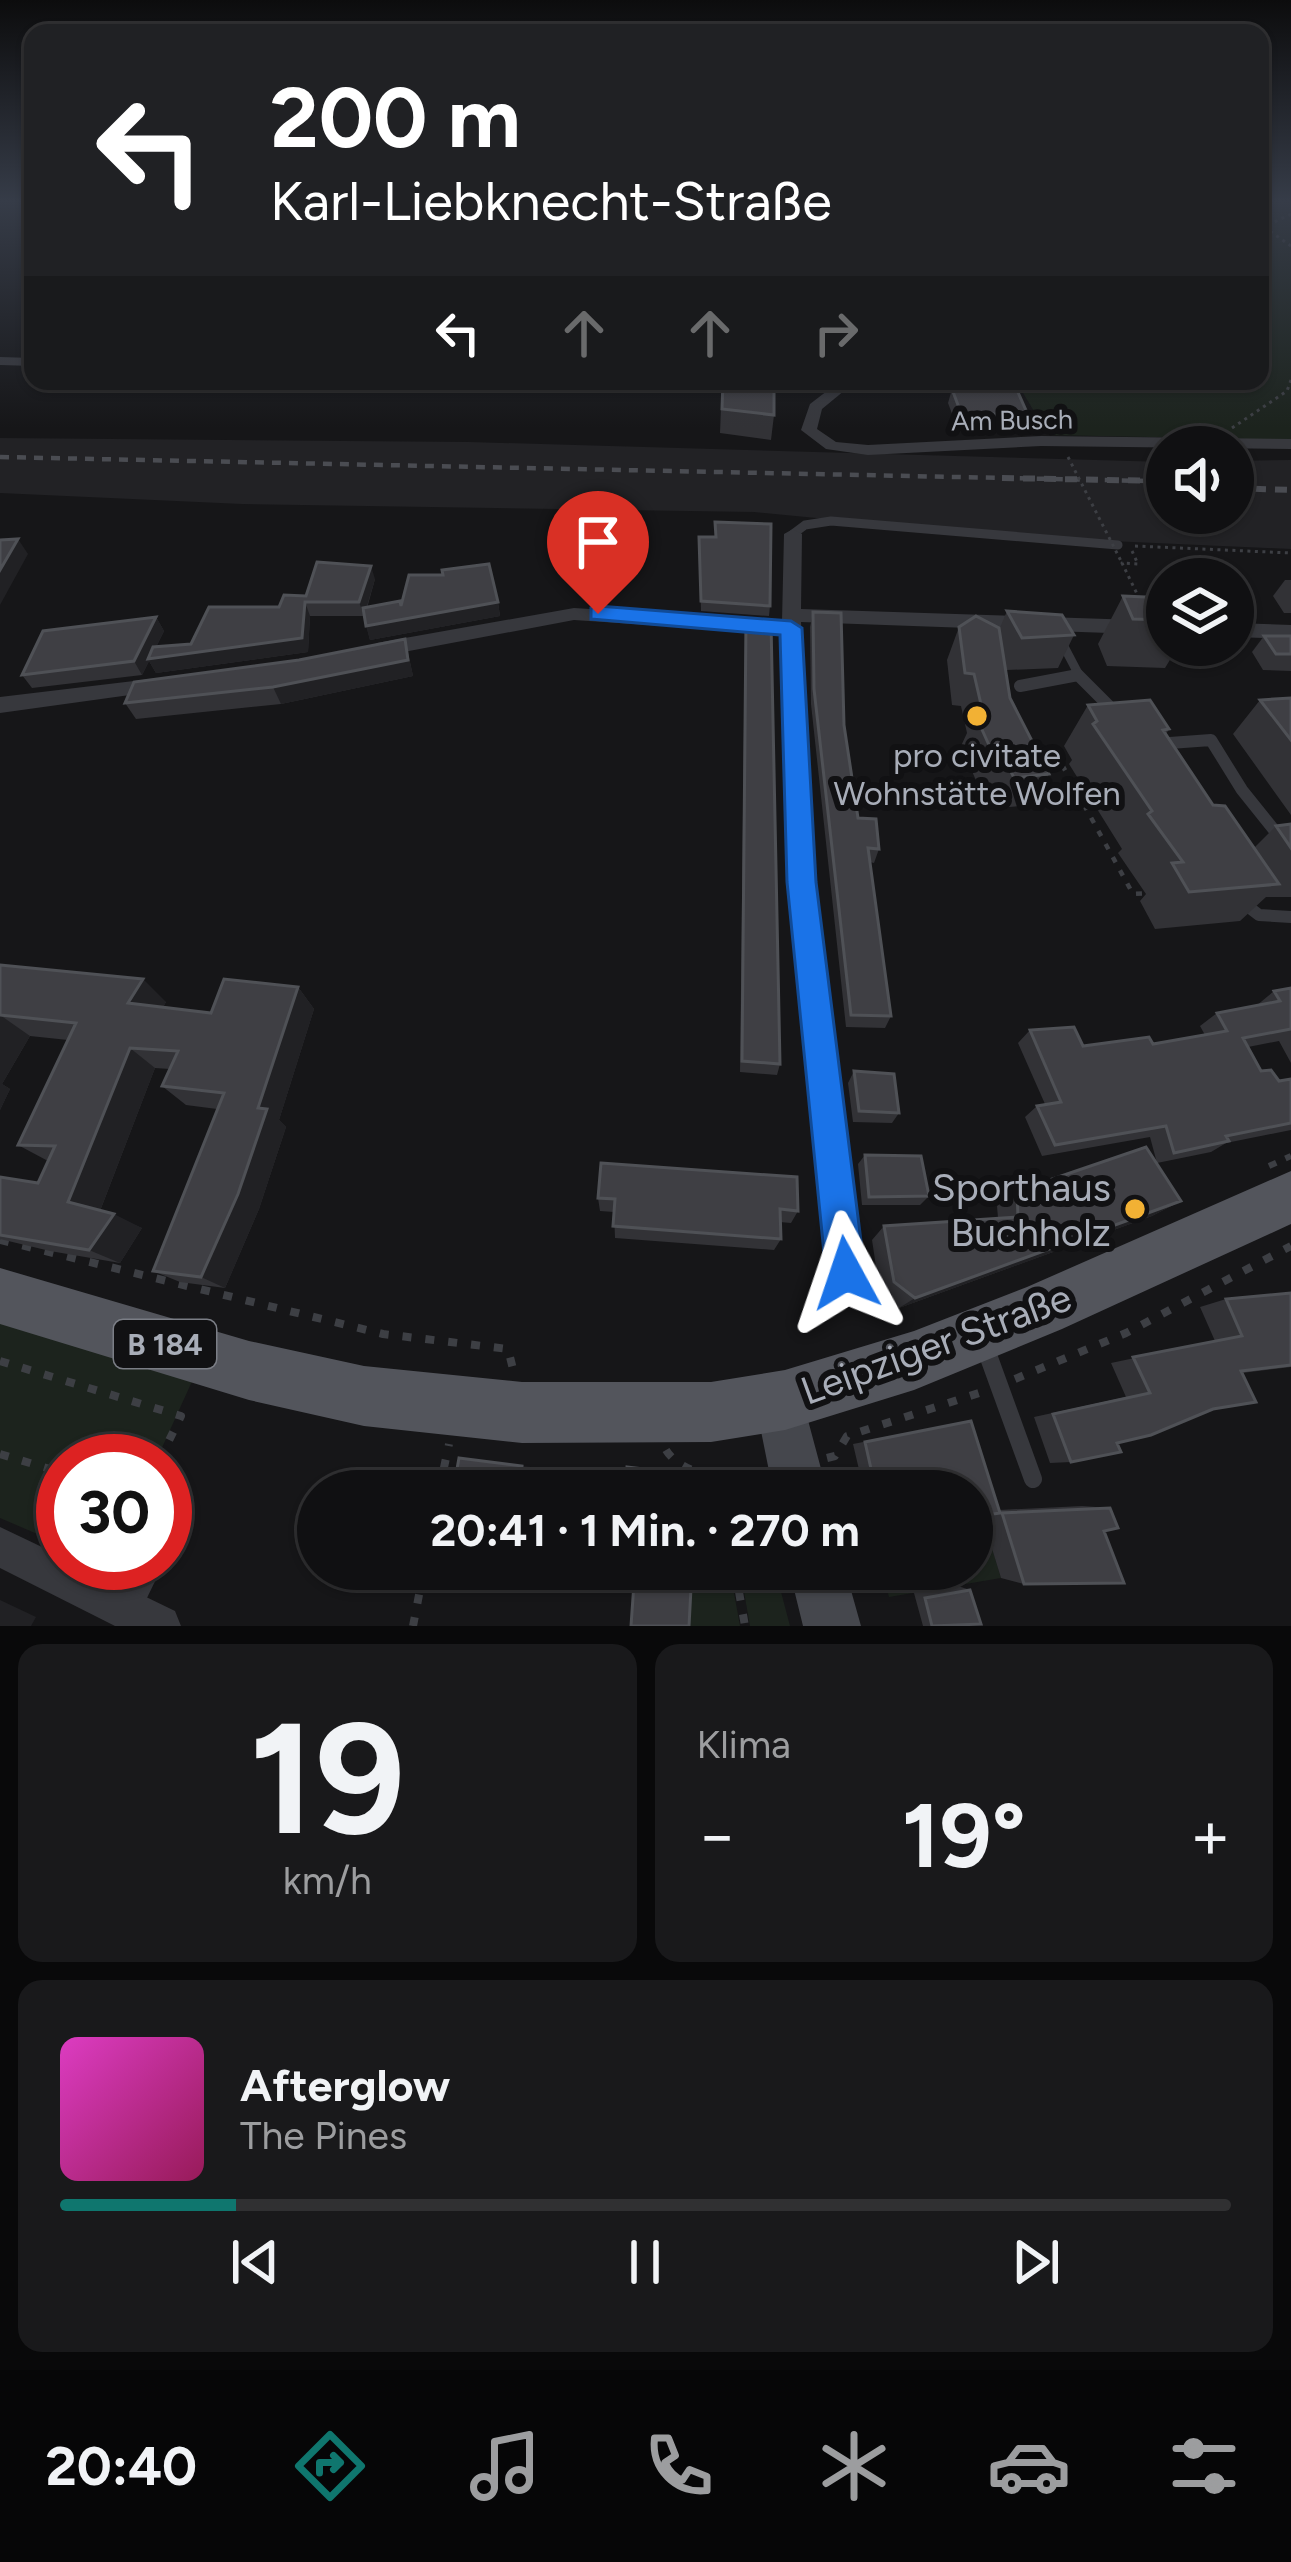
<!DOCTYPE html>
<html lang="de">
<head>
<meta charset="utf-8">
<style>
  body { margin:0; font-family:Figtree,sans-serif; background:#19191b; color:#f1f3f6; height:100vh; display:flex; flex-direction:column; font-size:45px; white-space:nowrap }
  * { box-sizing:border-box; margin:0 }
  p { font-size:39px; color:#9c9d9f }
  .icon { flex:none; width:66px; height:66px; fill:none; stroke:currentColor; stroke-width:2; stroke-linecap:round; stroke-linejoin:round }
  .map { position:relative; height:1626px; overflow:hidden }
  .drawer { display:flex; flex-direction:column; gap:18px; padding:18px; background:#09090a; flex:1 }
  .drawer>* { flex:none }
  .hud { position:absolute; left:24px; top:24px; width:1245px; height:366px; border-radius:24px; box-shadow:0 3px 9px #0004,0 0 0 3px #303032; background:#202124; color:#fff; overflow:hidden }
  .tools { position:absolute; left:1146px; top:426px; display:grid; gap:24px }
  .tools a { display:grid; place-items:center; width:108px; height:108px; border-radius:50%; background:#101012; box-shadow:0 3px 9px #0004,0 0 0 3px #303032; font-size:60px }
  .speed { position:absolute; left:36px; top:1434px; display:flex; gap:24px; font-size:60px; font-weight:700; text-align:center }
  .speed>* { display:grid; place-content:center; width:156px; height:156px; border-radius:50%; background:#101012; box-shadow:0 3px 9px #0004,0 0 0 3px #303032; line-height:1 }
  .speed .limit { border:18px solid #d22; background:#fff; color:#111 }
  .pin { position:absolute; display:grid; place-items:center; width:102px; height:102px; color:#fff; margin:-123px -51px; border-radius:50% 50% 50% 0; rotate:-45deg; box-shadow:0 0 12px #0007 }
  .pin .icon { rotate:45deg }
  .me { position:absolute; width:132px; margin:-66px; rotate:355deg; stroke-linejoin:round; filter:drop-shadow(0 0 9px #0008) }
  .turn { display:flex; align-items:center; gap:42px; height:252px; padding:0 48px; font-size:54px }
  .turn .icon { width:156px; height:156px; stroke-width:2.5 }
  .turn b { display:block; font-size:84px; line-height:102px }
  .lanes { display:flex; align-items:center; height:114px; padding:0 48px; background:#0003; justify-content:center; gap:60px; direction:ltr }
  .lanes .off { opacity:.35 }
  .big { font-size:90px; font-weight:700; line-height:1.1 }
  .drawer .widget { flex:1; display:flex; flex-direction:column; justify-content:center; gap:18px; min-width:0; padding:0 42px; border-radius:24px; background:#19191b }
  .drawer .dial { align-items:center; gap:0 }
  .dial b { font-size:156px; line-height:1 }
  .song { display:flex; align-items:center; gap:36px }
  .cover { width:144px; height:144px; border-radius:18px; background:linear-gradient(135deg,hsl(310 70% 55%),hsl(330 70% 35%)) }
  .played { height:12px; border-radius:6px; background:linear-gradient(90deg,#0f766e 15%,#303032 15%) }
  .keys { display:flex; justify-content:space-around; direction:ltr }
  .heat { display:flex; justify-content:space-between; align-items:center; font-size:66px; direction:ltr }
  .drawer .tiles { flex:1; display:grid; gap:18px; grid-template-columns:1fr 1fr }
  .widget:last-child { grid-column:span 2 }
  .trip { position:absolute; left:297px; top:1470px; width:696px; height:120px; border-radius:60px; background:#101012; box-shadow:0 3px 9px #0004,0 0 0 3px #303032; font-weight:700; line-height:120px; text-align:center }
  .tab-bar { display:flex; height:192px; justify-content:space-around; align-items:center; background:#060607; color:#9c9d9f }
  .tab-bar .icon { width:84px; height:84px }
  .tab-bar .on { color:#0f766e }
  .tab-bar b { font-size:54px; color:#f1f3f6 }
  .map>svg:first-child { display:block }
  .built { fill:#222225 }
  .green { fill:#1c231d }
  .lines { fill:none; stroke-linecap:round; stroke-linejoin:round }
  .path-far3 { stroke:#3d3f44; stroke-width:3; stroke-dasharray:3 4.5; stroke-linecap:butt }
  .path-far2 { stroke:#3d3f44; stroke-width:4.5; stroke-dasharray:6 9; stroke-linecap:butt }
  .path-far1 { stroke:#3d3f44; stroke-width:6; stroke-dasharray:8 10; stroke-linecap:butt }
  .path { stroke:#3d3f44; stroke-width:8; stroke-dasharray:9 14; stroke-linecap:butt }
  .lane-far2 { stroke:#37383d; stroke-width:9 }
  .lane-far1 { stroke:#37383d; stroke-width:12 }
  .lane { stroke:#37383d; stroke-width:18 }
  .street { fill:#37383d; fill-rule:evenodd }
  .secondary { fill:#45474d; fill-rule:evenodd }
  .primary { fill:#53555c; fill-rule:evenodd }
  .rail-far1 { stroke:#4a4c52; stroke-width:4.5; stroke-dasharray:9 8; stroke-linecap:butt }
  .rail { stroke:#4a4c52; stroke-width:6; stroke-dasharray:12 9; stroke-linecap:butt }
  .path-bridge { stroke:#3d3f44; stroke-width:3; stroke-dasharray:3 4.5; stroke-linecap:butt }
  .wall { fill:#323236 }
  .shaded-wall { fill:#212124 }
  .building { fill:#3f3f44; stroke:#4f5156; stroke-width:3 }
  .route { fill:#1a73e8; stroke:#114b97; stroke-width:3 }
  .poi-dot { fill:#f2b134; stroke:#111113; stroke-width:4.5 }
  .labels { text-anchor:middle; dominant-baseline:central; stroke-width:12; stroke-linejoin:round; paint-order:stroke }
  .far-street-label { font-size:27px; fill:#a8adb8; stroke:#111113 }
  .shield { fill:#111113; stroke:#7b7e86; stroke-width:3 }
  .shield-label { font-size:30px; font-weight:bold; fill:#a8adb8 }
  .poi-label { font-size:33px; fill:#a8adb8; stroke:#111113 }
  .near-poi-label { font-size:39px; fill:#a8adb8; stroke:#111113; text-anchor:end }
  .near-street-label { font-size:39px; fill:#a8adb8; stroke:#111113 }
</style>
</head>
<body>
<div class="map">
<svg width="1291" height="1626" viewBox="0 0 1291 1626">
  <rect width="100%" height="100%" fill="#161618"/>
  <path class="built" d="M0,438L469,442L1167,462V513H1233V461L1291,460V549L1002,536L754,512L242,504L0,493Z"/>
  <path class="green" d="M1260,200H1291V440L1048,435L1016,381H1260Z
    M0,1319L194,1377L156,1461H63V1545L0,1518Z
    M981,1511L1001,1578L889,1597L882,1569H972V1512Z
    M740,1569H775L790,1626H750Z
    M688,1588L734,1593L740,1626H686Z"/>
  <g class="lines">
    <path class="path-far3" d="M1291,214L1264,227L1291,246
      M1232,428L1287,391L1291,380
      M1135,546L1291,553
      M1132,551L1138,564L1122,563L1141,602"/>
    <path class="path-far2" d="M1055,752L1133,894L1152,893"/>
    <path class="path-far1" d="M1269,1166L1291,1156"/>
    <path class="path" d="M0,1240L383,1334L508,1349L514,1373
      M0,1361L181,1416L159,1461
      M1015,1379L1126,1333L1291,1246
      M666,1450C681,1475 732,1483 758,1476
      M0,1454L63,1473
      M827,1458L835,1456L847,1436L982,1392
      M439,1491L449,1444
      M735,1569L745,1626
      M413,1626L424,1569"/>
    <path class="lane-far2" d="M793,534L805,525L831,521L1118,545
      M1059,637L1080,677
      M1069,677L1078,675"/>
    <path class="lane-far1" d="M1077,674L1118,715
      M1020,686L1078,675
      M1156,744L1211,740L1242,790L1291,851
      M1242,902L1259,915L1291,917"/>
    <path class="lane" d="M984,1344L1033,1479
      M134,1604L149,1573"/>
    <path class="street" d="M0,357L33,358V366L0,365Z
      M840,381H856L822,409L817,429L836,442L868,445L1041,436L1291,439V449L1041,446L868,455L826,449L801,430L810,404Z
      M793,529L802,534L801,609L1167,621V635L801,622L815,882L863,1273L842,1309L830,1314L818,1309L813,1297L829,1269L789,882L781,634L574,620L377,657L367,650L377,643L574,608L782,621L784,534Z
      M1233,623L1291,625V639L1233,637Z
      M159,678L170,685L166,690L0,713V697Z
      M0,1527L63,1557V1563H76L175,1611L181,1626H115L0,1568Z"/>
    <path class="secondary" d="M780,1376L798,1383L827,1491H773L755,1401L762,1383Z
      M789,1569H845L861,1626H803Z"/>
    <path class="primary" d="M1291,1171V1224L1062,1329L914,1390L785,1430L711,1442L522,1443L364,1426L249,1400L0,1324V1268L249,1341L364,1366L522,1382H711L785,1370L914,1331L1027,1287Z"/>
    <path class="rail-far1" d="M0,457L1148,481"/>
    <path class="rail" d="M1002,478L1167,481
      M1233,488L1291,490"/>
    <path class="path-bridge" d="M1068,457L1122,563"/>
  </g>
  <path class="wall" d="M722,381L774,415L771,440L720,433Z
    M982,381H1013L1028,415L1023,429L957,427L948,403L952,389L986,390Z
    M715,522L770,606L769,616L701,611L699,537H715Z
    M375,579L367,608L498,602L500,616L370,640L364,616H310L308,652L156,673L149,661L142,675L32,688L22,675L156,617L164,631L156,647L191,644L306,596Z
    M1285,580H1291V613H1284L1273,596Z
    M1123,596L1167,598V645H1179L1165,668L1107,666L1098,644Z
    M1007,611L1074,635L1058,668L1007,670L1005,666L1010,698L1049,774L1031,805L998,808L987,784L978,785L961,746L967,733L961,706L952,705L947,660L959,627L999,630Z
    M813,612L844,725L858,818L879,849L874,863L870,862L891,1016L885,1028L846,1027L811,704L810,627Z
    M746,621L780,1064L777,1075L740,1072L745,636Z
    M1264,636H1291V671L1263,670L1252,652Z
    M405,639L413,676L281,704L136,719L125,703L299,660Z
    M1291,698V815L1233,734L1260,700Z
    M1088,705L1169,729L1166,734L1213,805L1254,848L1276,826L1291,824V897H1266L1240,921L1155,929L1140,901L1146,894L1118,853L1122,849L1069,764L1072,760L1064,746Z
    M0,965L166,1002L163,1007L211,1013L298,987L314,1009L279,1120L286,1127L259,1209L225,1288L180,1282L153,1271L217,1109L186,1105L162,1086L170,1069L155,1068L100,1211L142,1228L120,1263L50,1251L0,1239V1177L38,1183L48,1161L18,1145L68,1040L30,1036L2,1084L10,1089L0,1110Z
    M1291,988V1063L1279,1041L1248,1047L1261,1071L1279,1081L1291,1079V1130L1226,1143L1211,1152L1157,1163L1150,1137L1042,1156L1025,1117L1037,1106L1045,1104L1018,1043L1030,1030L1083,1046L1153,1044L1205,1035L1200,1026L1217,1013L1256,1006L1274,991Z
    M854,1071L899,1113L892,1123L853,1122L848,1083Z
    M865,1155L929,1196L920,1205H862L858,1164Z
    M1017,1191L1181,1201L1152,1216L899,1308L880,1293L872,1240L884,1226L998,1218L997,1206Z
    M598,1198L798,1211L791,1223L780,1222L781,1239L774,1250L615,1238L614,1212L600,1211Z
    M1291,1293V1367L1242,1373L1213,1409L1117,1443L1071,1462L1050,1463L1034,1417L1126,1397L1111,1363L1215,1341L1200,1307L1226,1299Z
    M971,1421L999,1510L1082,1506L1110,1508L1104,1531L1024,1584L1001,1578L982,1516L972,1491H864L853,1444Z
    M958,1586L970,1590V1626H920H923L914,1593Z"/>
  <path class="shaded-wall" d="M18,539L28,554L0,605V570Z
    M371,566L375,579L364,616L359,602Z
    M305,602L310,616L308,652L156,673L149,661L142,675L134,661L156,617L164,631L150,659Z
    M498,602L500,616L370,640L366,626Z
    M405,639L413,676L281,704L273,687Z
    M143,979L166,1002L152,1025L128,1003Z
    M298,987L314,1009L279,1120L286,1127L259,1209L225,1288L201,1277Z
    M0,1015L30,1036L2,1084L10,1089L0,1110Z
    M130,1048L155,1068L98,1216L68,1202Z
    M1181,1201L1152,1216L899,1308L915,1298Z
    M114,1214L142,1228L120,1263L89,1250Z
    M522,1466L531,1467L528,1491H519Z
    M0,1600L36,1617L31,1626H0Z"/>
  <path class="building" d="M723,381H774V415L722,409Z
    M992,381H1013L1028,415L961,413L952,389L996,390Z
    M715,522L771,524L770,606L701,601L699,537H716Z
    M18,539L0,570V540Z
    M317,562L371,566L359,602H305L302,638L148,659L153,647L191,644L209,607H279L284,595L306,596Z
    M489,564L498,602L366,626L363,608L400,601L401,606L409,575H443L442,570Z
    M1123,596L1167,598V620L1133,619Z
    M1007,611L1062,615L1074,635L1022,638Z
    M813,612L841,613L844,725L858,818L876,819L879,849L868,848L891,1016L851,1015L814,689Z
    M976,616L999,628L1010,698L1049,774L1014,778L1002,753L993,754L975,714L983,713L974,674L965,673L959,627Z
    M156,617L134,661L22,675L43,631Z
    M746,621L771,623L780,1064L742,1061Z
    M1264,636H1291V654H1276Z
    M405,639L408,660L273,687L125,703L134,682L299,660Z
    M1291,698V740L1260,700Z
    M1150,700L1169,729L1163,730L1213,805L1225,806L1279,884L1189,892L1172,863L1183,862L1148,814L1152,811L1093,724L1097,721L1088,705Z
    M1291,824V848L1276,826Z
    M0,965L143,979L128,1003L211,1013L224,979L298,987L258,1108L267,1109L238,1194L201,1277L153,1271L224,1093L162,1086L178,1051L130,1048L68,1202L114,1214L89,1250L0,1235V1177L38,1183L55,1146L18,1145L76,1023L0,1015Z
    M1291,988V1029L1243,1038L1261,1071L1271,1070L1279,1081L1291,1079V1123L1226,1136L1229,1141L1174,1153L1166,1126L1055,1145L1037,1106L1061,1102L1030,1030L1074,1027L1083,1046L1149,1037L1153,1044L1227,1031L1217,1013L1280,1001L1274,991Z
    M854,1071L894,1074L899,1113L859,1111Z
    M1146,1147L1181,1201L915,1298L894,1282L884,1226L1018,1217L1017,1191Z
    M865,1155L921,1156L929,1196L869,1197Z
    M601,1163L797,1177L798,1211L780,1209L781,1239L613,1226L615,1199L598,1198Z
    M1291,1293V1365L1241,1371L1256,1402L1213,1409L1151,1435L1117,1443L1121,1452L1071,1462L1053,1414L1150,1393L1133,1357L1242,1336L1226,1299Z
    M971,1421L1000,1513L972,1517V1491H876L865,1442Z
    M459,1458L522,1466L519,1491H453Z
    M627,1467L720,1478V1491H625Z
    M1110,1508L1118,1528L1104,1531L1124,1583L1024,1584L1002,1513Z
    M635,1569H692L689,1626H631Z
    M970,1590L981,1624L932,1626L925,1598Z"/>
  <linearGradient id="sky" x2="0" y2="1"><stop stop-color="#0c0c0d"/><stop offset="0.47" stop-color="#363c48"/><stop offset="1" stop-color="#363c48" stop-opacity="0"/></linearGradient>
  <rect width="1291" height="428" fill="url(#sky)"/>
  <path class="route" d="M598,606L791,621L802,628L816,882L865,1273L859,1287L846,1293L832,1287L826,1273L787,882L780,635L591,619V608Z"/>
  <g class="poi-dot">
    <circle cx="977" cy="716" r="12"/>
    <circle cx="1135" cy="1209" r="12"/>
  </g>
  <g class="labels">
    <g class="far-street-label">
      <text transform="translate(1012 420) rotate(-1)">Am Busch</text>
    </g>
    <rect class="shield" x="114" y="1320" width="102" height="48" rx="9"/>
    <g class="shield-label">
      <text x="165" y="1344">B 184</text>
    </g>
    <g class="poi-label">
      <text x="977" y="755">pro civitate<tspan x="977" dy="38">Wohnstätte Wolfen</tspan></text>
    </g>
    <g class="near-poi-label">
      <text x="1111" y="1187">Sporthaus<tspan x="1111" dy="45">Buchholz</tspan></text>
    </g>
    <g class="near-street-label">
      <text transform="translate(936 1344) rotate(-20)">Leipziger Straße</text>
    </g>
  </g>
</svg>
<div class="tools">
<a><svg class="icon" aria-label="sound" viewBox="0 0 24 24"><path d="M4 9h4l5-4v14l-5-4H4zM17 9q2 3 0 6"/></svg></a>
<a><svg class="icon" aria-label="layers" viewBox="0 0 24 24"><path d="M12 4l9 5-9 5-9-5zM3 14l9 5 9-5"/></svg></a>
</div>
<div class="speed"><div class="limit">30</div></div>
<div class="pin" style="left:598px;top:614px;background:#d93025"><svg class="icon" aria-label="arrive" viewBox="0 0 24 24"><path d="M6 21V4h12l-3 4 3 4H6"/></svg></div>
<svg class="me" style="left:846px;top:1273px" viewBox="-20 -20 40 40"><path d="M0-17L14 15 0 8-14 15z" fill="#1a73e8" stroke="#fff" stroke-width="4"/></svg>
<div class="trip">20:41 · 1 Min. · 270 m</div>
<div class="hud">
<div class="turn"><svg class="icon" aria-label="left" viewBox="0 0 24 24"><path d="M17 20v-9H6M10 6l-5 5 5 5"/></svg><div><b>200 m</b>Karl-Liebknecht-Straße</div></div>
<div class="lanes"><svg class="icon" aria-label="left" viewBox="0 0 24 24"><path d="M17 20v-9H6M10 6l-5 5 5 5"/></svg><svg class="icon off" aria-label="ahead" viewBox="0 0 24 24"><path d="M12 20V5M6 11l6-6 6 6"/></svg><svg class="icon off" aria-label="ahead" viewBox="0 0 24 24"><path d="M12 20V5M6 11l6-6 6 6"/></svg><svg class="icon off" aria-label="right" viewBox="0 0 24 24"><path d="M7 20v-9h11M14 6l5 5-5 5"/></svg></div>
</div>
</div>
<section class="drawer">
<div class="tiles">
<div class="widget dial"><b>19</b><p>km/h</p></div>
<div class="widget"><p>Klima</p>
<div class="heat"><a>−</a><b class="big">19°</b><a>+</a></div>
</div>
<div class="widget">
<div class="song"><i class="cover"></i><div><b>Afterglow</b><p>The Pines</p></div></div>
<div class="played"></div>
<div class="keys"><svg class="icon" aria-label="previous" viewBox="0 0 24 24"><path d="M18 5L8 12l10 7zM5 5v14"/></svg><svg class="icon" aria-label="pause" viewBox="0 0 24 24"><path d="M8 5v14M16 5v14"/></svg><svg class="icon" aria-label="next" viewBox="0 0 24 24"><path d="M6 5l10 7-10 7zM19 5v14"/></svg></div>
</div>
</div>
</section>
<nav class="tab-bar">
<b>20:40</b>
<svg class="icon on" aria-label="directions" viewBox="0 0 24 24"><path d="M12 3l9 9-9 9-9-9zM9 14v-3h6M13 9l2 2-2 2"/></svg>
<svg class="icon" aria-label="music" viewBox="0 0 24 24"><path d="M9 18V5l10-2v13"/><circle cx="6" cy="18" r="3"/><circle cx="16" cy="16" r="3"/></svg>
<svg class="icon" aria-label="phone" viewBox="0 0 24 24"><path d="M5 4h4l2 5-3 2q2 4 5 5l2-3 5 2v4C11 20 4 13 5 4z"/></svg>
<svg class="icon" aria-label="climate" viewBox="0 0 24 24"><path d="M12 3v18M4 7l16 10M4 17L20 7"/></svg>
<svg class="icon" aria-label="car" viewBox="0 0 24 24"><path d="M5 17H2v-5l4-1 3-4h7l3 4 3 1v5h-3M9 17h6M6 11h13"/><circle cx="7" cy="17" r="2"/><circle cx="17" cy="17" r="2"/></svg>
<svg class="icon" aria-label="filters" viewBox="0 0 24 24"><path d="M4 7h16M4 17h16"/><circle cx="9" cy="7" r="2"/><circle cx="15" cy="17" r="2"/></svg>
</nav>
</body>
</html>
